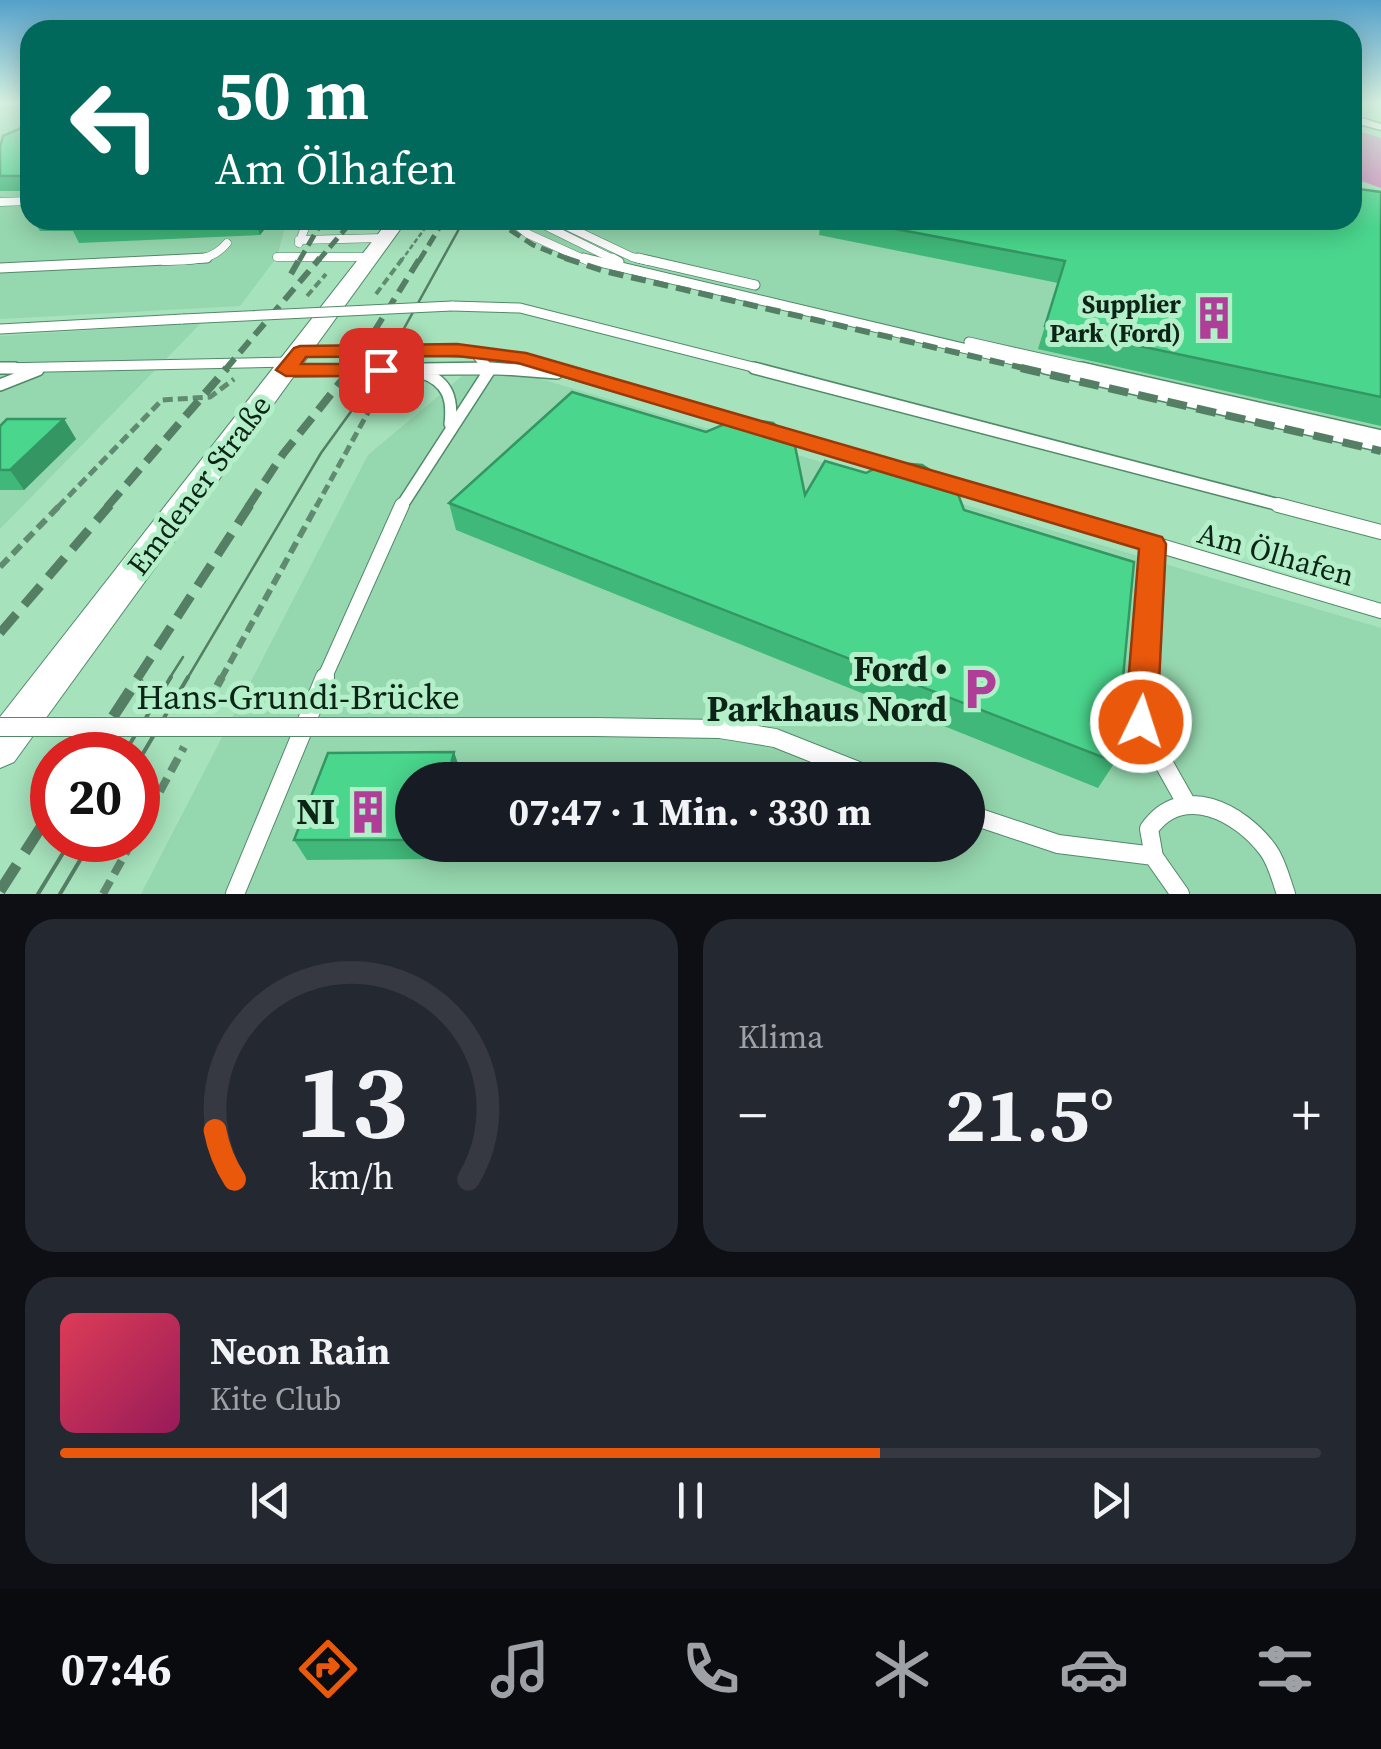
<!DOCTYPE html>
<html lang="de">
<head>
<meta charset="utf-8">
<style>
  body { margin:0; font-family:"Source Serif 4",serif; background:#242831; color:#f1f3f6; height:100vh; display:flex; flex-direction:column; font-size:38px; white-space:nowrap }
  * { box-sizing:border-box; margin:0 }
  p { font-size:32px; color:#9ea1a6 }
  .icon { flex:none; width:55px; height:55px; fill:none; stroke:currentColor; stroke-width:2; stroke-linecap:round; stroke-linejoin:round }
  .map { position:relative; height:894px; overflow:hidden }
  .drawer { display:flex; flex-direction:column; gap:25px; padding:25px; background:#0d0f14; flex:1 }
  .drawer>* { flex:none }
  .top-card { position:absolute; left:20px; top:20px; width:1342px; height:210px; border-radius:30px; box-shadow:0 5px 25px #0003; background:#00695c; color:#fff; overflow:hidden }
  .speed { position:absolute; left:30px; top:732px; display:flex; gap:20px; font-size:50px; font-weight:700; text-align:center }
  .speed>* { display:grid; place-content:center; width:130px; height:130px; border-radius:50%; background:#171b24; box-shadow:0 5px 25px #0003; line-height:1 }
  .speed .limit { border:15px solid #d22; background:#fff; color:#111 }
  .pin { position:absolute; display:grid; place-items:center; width:85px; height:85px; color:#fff; margin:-42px; border-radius:20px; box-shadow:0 5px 15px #0006 }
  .me { position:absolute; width:110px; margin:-55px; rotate:4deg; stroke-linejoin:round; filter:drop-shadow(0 0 8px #0008) }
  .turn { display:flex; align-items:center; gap:35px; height:210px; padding:0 30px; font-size:45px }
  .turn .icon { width:130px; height:130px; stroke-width:2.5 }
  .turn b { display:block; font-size:70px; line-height:85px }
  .big { font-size:75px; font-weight:700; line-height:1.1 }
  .drawer .widget { flex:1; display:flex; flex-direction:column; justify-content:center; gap:15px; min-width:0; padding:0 35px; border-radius:30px; background:#242831 }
  .drawer .dial { align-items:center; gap:0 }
  .dial svg { height:260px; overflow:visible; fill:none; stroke:#363941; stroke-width:7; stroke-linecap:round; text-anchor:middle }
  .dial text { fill:#f1f3f6; stroke:none }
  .song { display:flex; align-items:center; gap:30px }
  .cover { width:120px; height:120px; border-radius:15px; background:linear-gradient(135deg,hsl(350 70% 55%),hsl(330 70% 35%)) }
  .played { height:10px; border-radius:5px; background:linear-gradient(90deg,#ea580c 65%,#363941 65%) }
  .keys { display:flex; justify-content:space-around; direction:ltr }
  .heat { display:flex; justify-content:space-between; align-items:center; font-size:55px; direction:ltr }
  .drawer .tiles { flex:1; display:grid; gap:25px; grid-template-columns:1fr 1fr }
  .widget:last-child { grid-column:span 2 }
  .trip { position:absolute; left:395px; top:762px; width:590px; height:100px; border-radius:50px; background:#171b24; box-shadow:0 5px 25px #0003; font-weight:700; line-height:100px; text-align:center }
  .tabs { display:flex; height:160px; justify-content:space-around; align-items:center; background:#090b0e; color:#9ea1a6 }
  .tabs .icon { width:70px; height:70px }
  .tabs .selected { color:#ea580c }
  .tabs b { font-size:45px; color:#f1f3f6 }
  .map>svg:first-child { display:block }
  .built { fill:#95d7ae; fill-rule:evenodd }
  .green { fill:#d08bbe }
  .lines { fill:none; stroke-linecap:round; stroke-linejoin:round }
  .service-far5-casing { stroke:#518a68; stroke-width:6 }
  .service-far4-casing { stroke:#518a68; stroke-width:9 }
  .service-far3-casing { stroke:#518a68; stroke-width:11 }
  .service-far2-casing { stroke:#518a68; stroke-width:14 }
  .service-far1-casing { stroke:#518a68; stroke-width:16 }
  .service-casing { stroke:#518a68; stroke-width:20 }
  .minor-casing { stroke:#518a68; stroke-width:3 }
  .tertiary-casing { stroke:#518a68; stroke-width:2 }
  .path-far4 { stroke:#608b70; stroke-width:2.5; stroke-dasharray:5 2.5; stroke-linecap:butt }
  .path-far3 { stroke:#608b70; stroke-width:4; stroke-dasharray:8 4; stroke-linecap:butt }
  .path-far2 { stroke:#608b70; stroke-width:5; stroke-dasharray:10 5; stroke-linecap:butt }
  .path-far1 { stroke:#608b70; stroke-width:6; stroke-dasharray:12 6; stroke-linecap:butt }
  .path { stroke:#608b70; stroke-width:8; stroke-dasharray:15 8; stroke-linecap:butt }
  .service-far5 { stroke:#fff; stroke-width:5 }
  .service-far4 { stroke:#fff; stroke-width:8 }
  .service-far3 { stroke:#fff; stroke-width:9 }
  .service-far2 { stroke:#fff; stroke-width:11 }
  .service-far1 { stroke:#fff; stroke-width:14 }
  .service { stroke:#fff; stroke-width:18 }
  .minor { fill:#fff; fill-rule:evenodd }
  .tertiary { fill:#fff; fill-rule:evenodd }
  .tram-far1 { stroke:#557f65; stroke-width:2.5 }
  .tram { stroke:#557f65; stroke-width:4 }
  .rail-far4 { stroke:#557f65; stroke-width:5; stroke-dasharray:12 6; stroke-linecap:butt }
  .rail-far3 { stroke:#557f65; stroke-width:6; stroke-dasharray:15 8; stroke-linecap:butt }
  .rail-far2 { stroke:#557f65; stroke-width:8; stroke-dasharray:20 10; stroke-linecap:butt }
  .rail-far1 { stroke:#557f65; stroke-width:9; stroke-dasharray:25 12; stroke-linecap:butt }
  .rail { stroke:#557f65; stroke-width:11; stroke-dasharray:31 15; stroke-linecap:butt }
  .service-bridge-far1-casing { stroke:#518a68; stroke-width:11; stroke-linecap:butt }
  .service-bridge-casing { stroke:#518a68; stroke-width:20; stroke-linecap:butt }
  .service-bridge-far1 { stroke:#fff; stroke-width:9 }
  .service-bridge { stroke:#fff; stroke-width:18 }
  .wall { fill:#40b879 }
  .shaded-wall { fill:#349663 }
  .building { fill:#4ad68d; stroke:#349663; stroke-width:2.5 }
  .route { fill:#ea580c; stroke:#983908; stroke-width:2.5 }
  .labels { text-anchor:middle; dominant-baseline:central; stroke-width:10; stroke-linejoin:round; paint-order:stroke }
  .far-poi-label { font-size:25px; font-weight:bold; fill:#0c2416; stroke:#b3efc9; text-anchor:end }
  .street-label { font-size:30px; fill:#0c2416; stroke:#b3efc9 }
  .near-poi-label { font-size:35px; font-weight:bold; fill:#0c2416; stroke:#b3efc9; text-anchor:end }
  .near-street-label { font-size:35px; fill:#0c2416; stroke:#b3efc9 }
</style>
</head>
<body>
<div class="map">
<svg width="1381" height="894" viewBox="0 0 1381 894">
  <rect width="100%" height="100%" fill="#a6e2bc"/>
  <path class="built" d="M0,103H30V220H287L277,257L240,306L0,319Z
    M1381,209V451L580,261L514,231L505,220H1352Z
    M201,323L0,529V336Z
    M480,361L1381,628V894H141L368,455ZM412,780H968V845H412Z"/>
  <path class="green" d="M1352,129L1381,138V188L1353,178Z"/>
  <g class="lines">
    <g class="service-far5-casing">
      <path id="service-far5" d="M0,104H30"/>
    </g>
    <g class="service-far4-casing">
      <path id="service-far4" d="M0,202L30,201
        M510,220L528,234L588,261
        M541,220L542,224L617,261
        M554,220L632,257L649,261
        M299,240L384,238
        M299,243L308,220
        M277,257H370
        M164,261C188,260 211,263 227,243"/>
    </g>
    <g class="service-far3-casing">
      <path id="service-far3" d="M583,258L1056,370
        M612,258L619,262
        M638,258L755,285
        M0,268L207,258
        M452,306L520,308L764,370
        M0,329L183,319
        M969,342L1093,370
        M300,352C389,351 477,344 563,370
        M475,353L490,370
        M0,368L291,362
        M341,370H520"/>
    </g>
    <g class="service-far2-casing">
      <path id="service-far2" d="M0,368H15
        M555,368L748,425
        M754,368L1287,507
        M1045,368L1381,446
        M1082,368L1381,436
        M286,371L491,368L557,373
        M423,373C448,382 453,399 450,424
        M0,385L38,370
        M776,433L897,469
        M944,482L1030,507
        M401,507L491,368"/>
    </g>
    <g class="service-far1-casing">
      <path id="service-far1" d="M1022,505L1381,611
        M1278,505L1381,532
        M324,679L402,505
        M1144,679L1153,544"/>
    </g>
    <g class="service-casing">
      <path id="service" d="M1144,677L1141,723L1185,801
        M595,727L720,729L775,738L881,780
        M968,814L1058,844L1154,856
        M235,894L325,677
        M1180,894L1154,857L1149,829C1182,782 1240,812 1268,850C1277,862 1281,880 1286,894"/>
    </g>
    <g class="minor-casing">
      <path id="minor" d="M1352,115L1381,124V130L1352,122Z"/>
    </g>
    <g class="tertiary-casing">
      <path id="tertiary" d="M389,220H407L14,762L0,768V717Z"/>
    </g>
    <path class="path-far4" d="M470,229L475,220
      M401,261L431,220"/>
    <path class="path-far3" d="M376,294L403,258
      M307,296L326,274"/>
    <path class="path-far2" d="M58,507L162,400L210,397L234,379
      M316,507L382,387"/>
    <path class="path-far1" d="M0,567L60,505
      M221,679L317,505"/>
    <path class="path" d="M206,706L222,677
      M138,832L184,747
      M103,894L133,840"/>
    <use href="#service-far5" class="service-far5"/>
    <use href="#service-far4" class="service-far4"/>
    <use href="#service-far3" class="service-far3"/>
    <use href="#service-far2" class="service-far2"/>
    <use href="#service-far1" class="service-far1"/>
    <use href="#service" class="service"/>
    <use href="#minor" class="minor"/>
    <use href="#tertiary" class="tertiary"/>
    <path class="tram-far1" d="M169,679L183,657
      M187,679L321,453L381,370L464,220"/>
    <path class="tram" d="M123,755L171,677
      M138,762L188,677
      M38,894L71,840
      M60,894L92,840"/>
    <path class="rail-far4" d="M495,220L533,245L573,261
      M299,261L323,220
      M318,261L353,220
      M419,261L444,220"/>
    <path class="rail-far3" d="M565,258L604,271L1032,370
      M291,274L300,258
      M225,370L320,258
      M350,370L420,258"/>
    <path class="rail-far2" d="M1021,368L1381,451
      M107,507L227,368
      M248,507L283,454L352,368"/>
    <path class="rail-far1" d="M0,633L110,505
      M137,679L250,505"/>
    <path class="rail" d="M88,755L139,677
      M0,891L52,810"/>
    <g class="service-bridge-far1-casing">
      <path id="service-bridge-far1" d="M183,319L452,306"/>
    </g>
    <g class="service-bridge-casing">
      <path id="service-bridge" d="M0,727H595"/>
    </g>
    <use href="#service-bridge-far1" class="service-bridge-far1"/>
    <use href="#service-bridge" class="service-bridge"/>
  </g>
  <path class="wall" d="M30,124V191H0V147Z
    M1381,192V426L1038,349L1058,283L819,235L821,220H1352Z
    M34,220H272L260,235L79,243L73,231H40Z
    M64,419L76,439L24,490H0V426Z
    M805,495L964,510L1115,762L1098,788L456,530L449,503Z
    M454,752L461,773L459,780H412V845H443L440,859L307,860L294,840L328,753Z"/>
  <path class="shaded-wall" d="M255,220H272L260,235Z
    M64,419L76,439L24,490L10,470Z
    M454,752L461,773L459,780H447Z
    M434,845H443L440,859Z"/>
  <path class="building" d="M30,124V176H0V147L3,136Z
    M1352,188L1381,192V397L1045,326L1065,261L848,220H1352Z
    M79,220H231L71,227Z
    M572,392L706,432L739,418L773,423L794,441L805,495L825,461L866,473L888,462L922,465L955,486L964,510L1134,562L1115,762L449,503Z
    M7,419H64L10,470H0V426Z
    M454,752L447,780H412V840H294L328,753Z"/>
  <linearGradient id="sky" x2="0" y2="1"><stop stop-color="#54a0c9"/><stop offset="0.45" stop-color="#d7f2e1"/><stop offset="1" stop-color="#d7f2e1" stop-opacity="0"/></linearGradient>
  <rect width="1381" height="228" fill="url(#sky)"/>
  <path class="route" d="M457,344L526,353L1162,537L1166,544L1157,722L1153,733L1141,737L1129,733L1125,722L1139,549L518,363L457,356L306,357L301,364H381L391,370L381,376H286L276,370L294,348L300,346Z"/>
  <defs>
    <g id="building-bare" transform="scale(3.45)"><path d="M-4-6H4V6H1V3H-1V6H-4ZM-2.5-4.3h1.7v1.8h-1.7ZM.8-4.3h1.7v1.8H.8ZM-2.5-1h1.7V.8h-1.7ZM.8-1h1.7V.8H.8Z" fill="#af3e99" stroke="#b3efc9" stroke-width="2.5" paint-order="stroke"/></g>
    <g id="parking-bare" transform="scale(3.45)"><path d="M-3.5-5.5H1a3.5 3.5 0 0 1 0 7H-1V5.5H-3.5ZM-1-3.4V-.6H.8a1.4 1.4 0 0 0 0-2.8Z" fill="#af3e99" stroke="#b3efc9" stroke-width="2.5" paint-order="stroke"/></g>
  </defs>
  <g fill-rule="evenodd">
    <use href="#building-bare" x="1214" y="318"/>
    <use href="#parking-bare" x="980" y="689"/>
    <use href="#building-bare" x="368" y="812"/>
  </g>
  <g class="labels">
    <g class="far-poi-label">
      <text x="1181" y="304">Supplier<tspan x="1181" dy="29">Park (Ford)</tspan></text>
    </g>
    <g class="street-label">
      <text transform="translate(199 485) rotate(-53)">Emdener Straße</text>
      <text transform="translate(1276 554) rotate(16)">Am Ölhafen</text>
    </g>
    <g class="near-poi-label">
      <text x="947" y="669">Ford •<tspan x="947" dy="40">Parkhaus Nord</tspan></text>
      <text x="335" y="812">NI</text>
    </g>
    <g class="near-street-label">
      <text x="298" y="697">Hans-Grundi-Brücke</text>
    </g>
  </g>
</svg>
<div class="speed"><div class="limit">20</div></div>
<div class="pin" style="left:381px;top:370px;background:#d93025"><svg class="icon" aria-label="arrive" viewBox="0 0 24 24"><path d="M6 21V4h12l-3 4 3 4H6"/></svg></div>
<svg class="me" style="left:1141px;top:722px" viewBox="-20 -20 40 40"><circle r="17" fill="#ea580c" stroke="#fff" stroke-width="3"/><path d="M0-11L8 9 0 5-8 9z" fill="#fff"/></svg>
<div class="trip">07:47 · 1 Min. · 330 m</div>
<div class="top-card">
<div class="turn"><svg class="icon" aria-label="left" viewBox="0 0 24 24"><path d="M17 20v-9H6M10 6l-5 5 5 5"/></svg><div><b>50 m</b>Am Ölhafen</div></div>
</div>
</div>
<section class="drawer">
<div class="tiles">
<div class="widget dial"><svg viewBox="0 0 100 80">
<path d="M14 69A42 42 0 1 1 86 69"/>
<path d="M14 69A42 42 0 0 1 8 54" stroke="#ea580c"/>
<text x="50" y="56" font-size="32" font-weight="700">13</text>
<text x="50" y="72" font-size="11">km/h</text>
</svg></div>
<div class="widget"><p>Klima</p>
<div class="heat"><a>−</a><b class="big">21.5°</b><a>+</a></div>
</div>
<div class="widget">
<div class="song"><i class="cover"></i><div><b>Neon Rain</b><p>Kite Club</p></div></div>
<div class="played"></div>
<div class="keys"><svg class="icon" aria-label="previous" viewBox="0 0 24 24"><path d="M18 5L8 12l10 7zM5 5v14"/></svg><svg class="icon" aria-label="pause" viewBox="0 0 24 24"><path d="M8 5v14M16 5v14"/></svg><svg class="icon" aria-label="next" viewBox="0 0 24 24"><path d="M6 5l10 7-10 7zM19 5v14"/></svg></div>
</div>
</div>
</section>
<nav class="tabs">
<b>07:46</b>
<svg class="icon selected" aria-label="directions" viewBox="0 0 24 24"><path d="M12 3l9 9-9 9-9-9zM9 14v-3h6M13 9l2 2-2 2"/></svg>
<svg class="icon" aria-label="music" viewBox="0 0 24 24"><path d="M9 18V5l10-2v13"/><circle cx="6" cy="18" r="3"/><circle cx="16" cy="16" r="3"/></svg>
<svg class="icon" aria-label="phone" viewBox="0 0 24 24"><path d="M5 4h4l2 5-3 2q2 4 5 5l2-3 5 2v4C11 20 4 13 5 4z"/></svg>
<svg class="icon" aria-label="climate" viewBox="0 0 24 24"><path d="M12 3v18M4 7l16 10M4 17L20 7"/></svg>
<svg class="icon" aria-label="car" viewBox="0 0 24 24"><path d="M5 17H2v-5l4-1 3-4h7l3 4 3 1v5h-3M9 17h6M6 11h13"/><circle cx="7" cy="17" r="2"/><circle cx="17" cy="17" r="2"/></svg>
<svg class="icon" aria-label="filters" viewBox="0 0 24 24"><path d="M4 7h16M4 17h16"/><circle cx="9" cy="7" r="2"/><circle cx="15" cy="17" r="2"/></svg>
</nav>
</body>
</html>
